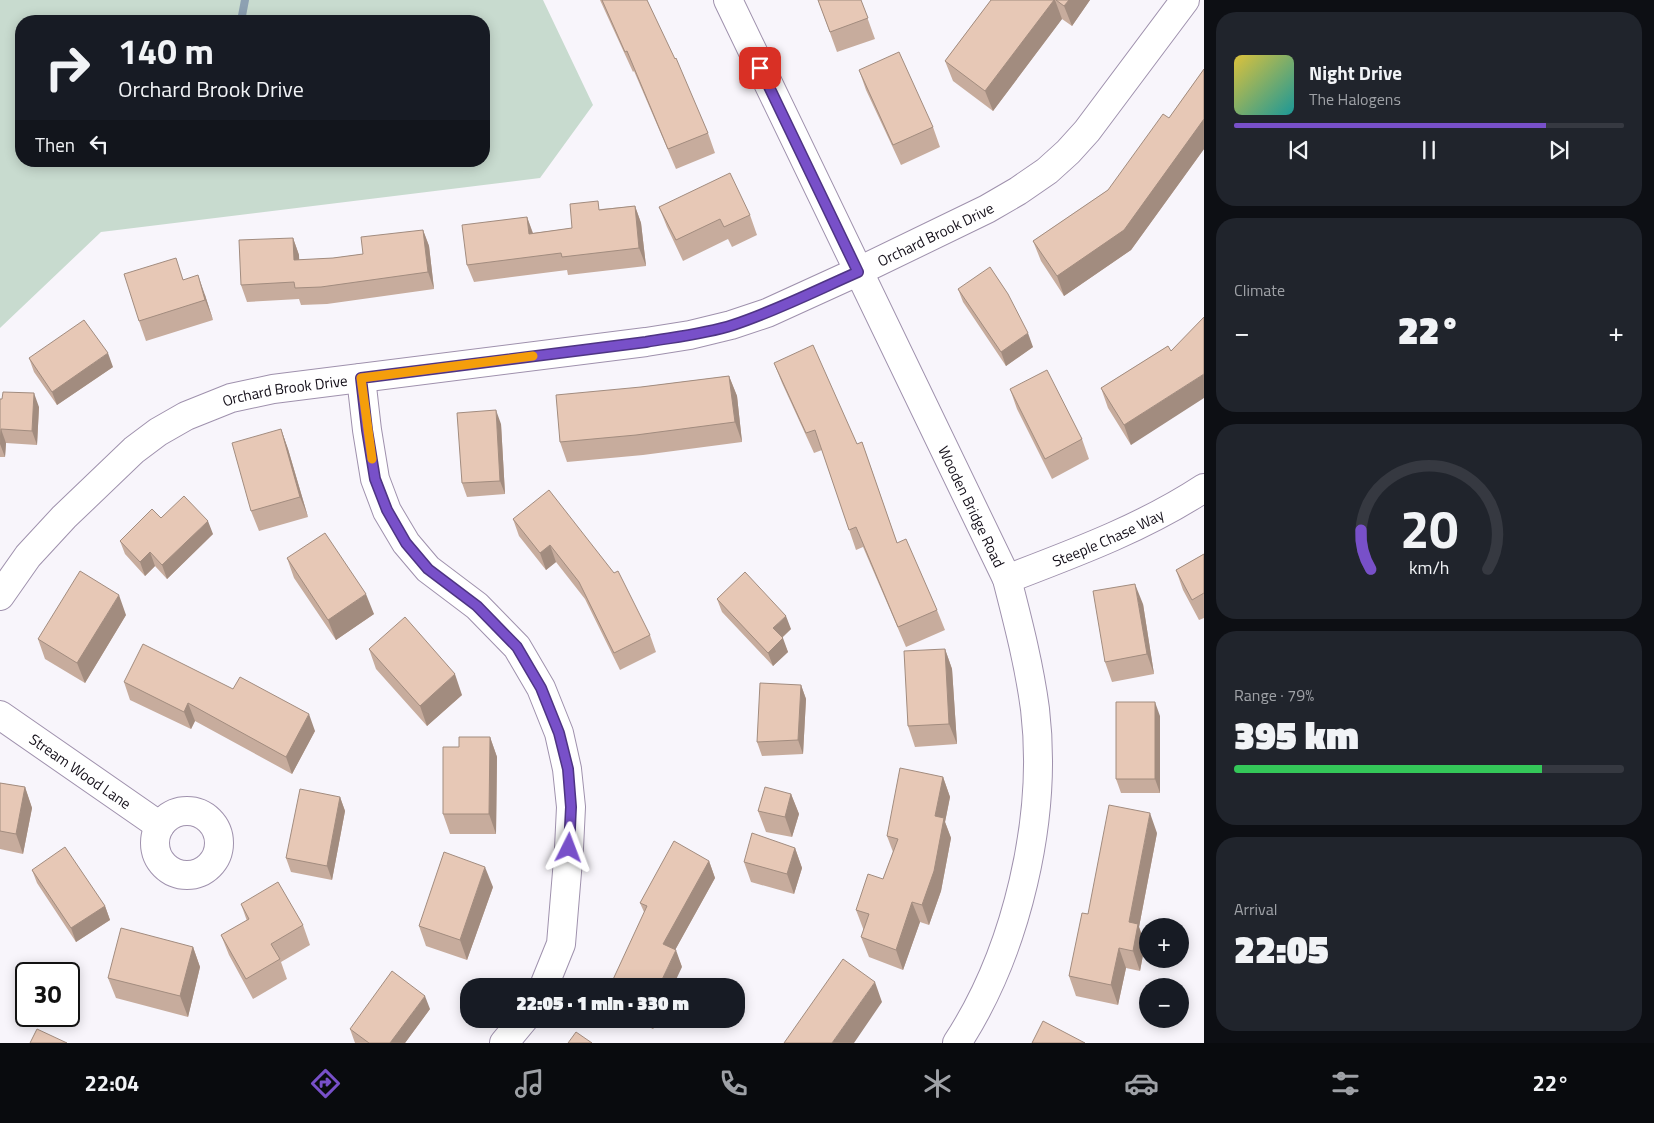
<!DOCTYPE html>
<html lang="en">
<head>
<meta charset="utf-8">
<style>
  body { margin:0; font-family:"Titillium Web",sans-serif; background:#20242c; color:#f1f3f6; height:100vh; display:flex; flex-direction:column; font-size:19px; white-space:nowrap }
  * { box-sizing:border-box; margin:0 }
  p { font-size:16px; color:#9ea1a6 }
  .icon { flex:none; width:28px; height:28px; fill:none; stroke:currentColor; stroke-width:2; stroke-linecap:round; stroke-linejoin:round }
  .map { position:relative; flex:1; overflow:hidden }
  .panel { display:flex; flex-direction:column; gap:12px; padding:12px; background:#0d0f14; width:450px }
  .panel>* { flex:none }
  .top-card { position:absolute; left:15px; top:15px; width:475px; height:152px; border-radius:20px; box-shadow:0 2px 12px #0003; background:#171b24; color:#f1f3f6; overflow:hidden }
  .fabs { position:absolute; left:1139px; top:918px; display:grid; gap:10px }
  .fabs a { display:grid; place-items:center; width:50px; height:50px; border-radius:50%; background:#171b24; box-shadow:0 2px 12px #0003; font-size:25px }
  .speed { position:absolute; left:15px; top:962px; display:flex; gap:10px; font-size:25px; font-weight:700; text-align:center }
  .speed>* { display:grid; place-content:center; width:65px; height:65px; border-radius:50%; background:#171b24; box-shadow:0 2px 12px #0003; line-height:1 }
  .speed .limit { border:2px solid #111; border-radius:8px; background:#fff; color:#111 }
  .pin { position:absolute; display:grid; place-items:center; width:42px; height:42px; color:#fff; margin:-21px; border-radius:10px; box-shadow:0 2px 8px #0006 }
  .me { position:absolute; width:55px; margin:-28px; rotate:3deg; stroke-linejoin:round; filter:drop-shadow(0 0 4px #0008) }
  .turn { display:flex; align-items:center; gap:18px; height:105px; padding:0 20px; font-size:22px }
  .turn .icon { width:65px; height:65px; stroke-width:2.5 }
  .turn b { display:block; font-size:35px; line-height:42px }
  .then { display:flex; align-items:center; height:48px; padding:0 20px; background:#0003; gap:10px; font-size:19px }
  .big { font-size:38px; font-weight:800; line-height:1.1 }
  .panel .card { flex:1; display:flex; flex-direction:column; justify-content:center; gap:8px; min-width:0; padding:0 18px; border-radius:20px; background:#20242c }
  .panel .dial { align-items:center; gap:0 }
  .dial svg { height:130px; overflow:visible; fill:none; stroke:#363941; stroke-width:7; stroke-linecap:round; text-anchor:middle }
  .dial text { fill:#f1f3f6; stroke:none }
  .song { display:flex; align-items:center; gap:15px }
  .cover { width:60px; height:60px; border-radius:8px; background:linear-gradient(135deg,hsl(50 70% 55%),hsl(180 70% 35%)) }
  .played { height:5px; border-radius:2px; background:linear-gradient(90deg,#7850c9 80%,#363941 80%) }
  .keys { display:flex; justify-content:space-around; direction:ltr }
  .heat { display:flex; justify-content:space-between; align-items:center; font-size:28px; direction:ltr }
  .charge { height:8px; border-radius:4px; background:linear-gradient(90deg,#34c759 79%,#363941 0) }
  .trip { position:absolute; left:460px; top:978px; width:285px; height:50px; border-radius:20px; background:#171b24; box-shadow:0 2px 12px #0003; font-weight:800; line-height:50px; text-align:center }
  .tab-bar { display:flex; height:80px; justify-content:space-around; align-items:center; background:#090b0e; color:#9ea1a6 }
  .tab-bar .icon { width:35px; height:35px }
  .tab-bar .on { color:#7850c9 }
  .tab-bar b { font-size:22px; color:#f1f3f6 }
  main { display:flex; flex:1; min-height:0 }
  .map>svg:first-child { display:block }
  .park { fill:#c8dbcf; fill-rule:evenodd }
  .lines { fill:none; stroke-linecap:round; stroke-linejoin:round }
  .stream { stroke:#8da1b2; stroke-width:8 }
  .minor-casing { stroke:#9f91ad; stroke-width:30 }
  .minor { stroke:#fff; stroke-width:28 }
  .wall { fill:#c7ac9d }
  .shaded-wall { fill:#a28c7f }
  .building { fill:#e7c8b6; stroke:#a28c7f }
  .route-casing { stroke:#4e3483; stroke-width:12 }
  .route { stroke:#7850c9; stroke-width:9 }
  .slow { stroke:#f59e0b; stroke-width:9 }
  .labels { text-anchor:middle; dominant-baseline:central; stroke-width:4.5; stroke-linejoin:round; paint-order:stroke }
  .street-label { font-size:15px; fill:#140f19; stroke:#fff }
</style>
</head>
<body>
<main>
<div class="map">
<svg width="1204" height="1043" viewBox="0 0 1204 1043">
  <rect width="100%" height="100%" fill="#f8f5fb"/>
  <path class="park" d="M0,0H543L593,105L540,178L101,232L0,328ZM484,21V161H21V21Z"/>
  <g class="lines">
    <path class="stream" d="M241,21L245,0"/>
    <g class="minor-casing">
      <g id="minor">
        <path id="s1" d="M728,0L1007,579C1018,622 1029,664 1035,709C1048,818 1017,951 957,1043"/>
        <path d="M361,378L367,430L375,479L387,511L406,543L428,569L477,606L517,647L541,688L559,733L567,769L571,807L569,848L561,944L544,986"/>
        <path id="s2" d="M1007,579C1075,553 1143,528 1204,488"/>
        <path id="s3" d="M0,596L28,556L64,517L134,450L158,432L186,416L231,398L273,389L646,342L690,335L731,325L767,313L857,272L987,209L1018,191L1047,171L1068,152L1087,131L1185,0"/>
        <path id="s4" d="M0,715L160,826"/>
        <circle cx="187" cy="843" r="32"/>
        <path d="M504,1043L524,1019"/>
      </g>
    </g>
    <use href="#minor" class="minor"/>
  </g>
  <path class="wall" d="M600,0H647L708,133L715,153L676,169L634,71L633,72Z
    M818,0H861L875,39L837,52Z
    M991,0H1090L1072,26L1062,19L993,111L953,81L945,61Z
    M1204,69V149L1131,250L1064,296L1041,261L1033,241L1108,190L1169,118Z
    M859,70L933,127L940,147L901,165L866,90Z
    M635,206L641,223L646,266L568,275L567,270L474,282L467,265L527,217L533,233L572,228L601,209Z
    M659,207L750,215L757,235L732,247L728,239L683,261L667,227Z
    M423,230L429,246L434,289L327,304L301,305L299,299L247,302L241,285L293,238L299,255V260L333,258L363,254Z
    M184,279L205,295L213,320L146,341L139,321Z
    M958,289L1033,347L1006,366L963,302Z
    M1168,346L1131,445L1108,408L1101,388Z
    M29,358L113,367L57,405L34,372Z
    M774,363L857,444L862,442L897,543L937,610L945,630L906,647L863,547L856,550L822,450L814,453L782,383Z
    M729,376L737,396L742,442L643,455L567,462L560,442L641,387Z
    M1010,389L1082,439L1089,459L1052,479L1017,409Z
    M0,399L39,407L37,445L6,443L5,457H0Z
    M501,424L505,494L467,497L462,483Z
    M281,429L288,449L308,517L259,531L251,511Z
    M161,518L213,534L167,579L155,566L145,576L125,554L120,541Z
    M513,519L614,573L650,635L656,652L620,670L585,599L556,562L546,570L519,536Z
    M1204,554V618L1199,620L1183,590L1176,570Z
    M287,558L374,614L336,640L294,578Z
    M717,599L791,629L782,638L788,652L773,666L722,612Z
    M1143,604L1154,674L1112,682L1105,662Z
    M126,615L85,683L45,659L38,639Z
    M369,649L462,695L427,726L376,669Z
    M945,649L952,669L957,744L915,747L908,726Z
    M124,682L315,731L292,774L195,721L191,729L130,700Z
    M801,685L806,699L803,754L762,756L757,742Z
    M1160,716V793H1121L1116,779Z
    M490,737L497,757L496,834H450L443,814L459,747Z
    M943,777L950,797L945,822L951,838L941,891L929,925L920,922L903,970L869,957L861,937L864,931L856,910L883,879L893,852L887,836Z
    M0,783L25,787L32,808L23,854L0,849Z
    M791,794L799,814L792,837L766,832L758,811Z
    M340,797L345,811L332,880L291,872L286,858Z
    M1157,833L1139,927L1145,944L1140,971L1126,968L1118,1005L1076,996L1069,976L1088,914Z
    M795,848L802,868L794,894L751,882L744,862Z
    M709,861L715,878L675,950L682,967L644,912L640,903Z
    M32,870L105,906L110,920L76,942L37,883Z
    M493,887L467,960L426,946L419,926Z
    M241,904L303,925L310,945L281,962L287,979L253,999L229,955L221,935L247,921Z
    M193,947L200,967L188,1017L116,998L108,978Z
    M430,1009L405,1043H355L350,1029Z
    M632,1019H658L653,1029Z"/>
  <path class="shaded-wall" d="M1054,0H1055L1062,19L993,111L985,91Z
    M1069,0H1090L1072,26L1064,6Z
    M1204,119V149L1131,250L1064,296L1057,276Z
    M635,206L641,223L646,266L639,248Z
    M527,217L533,234H529Z
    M423,230L429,246L434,289L428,272Z
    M293,238L299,255L300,277L294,260Z
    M198,275L205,295L213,320L205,300Z
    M1028,333L1033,347L1006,366L1001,352Z
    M108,353L113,367L57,405L52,392Z
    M1204,374V398L1131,445L1124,425Z
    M729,376L737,396L742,442L735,422Z
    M34,393L39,407L37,445L32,431Z
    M496,410L501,424L505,494L500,481Z
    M1,429L6,443L5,457L0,444Z
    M281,429L288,449L308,517L300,497Z
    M208,521L213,534L167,579L162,565Z
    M550,545L556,562L546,570L540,553Z
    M150,552L155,566L145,576L140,562Z
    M1135,584L1143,604L1154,674L1147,654Z
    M366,594L374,614L336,640L328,620Z
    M119,595L126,615L85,683L77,663Z
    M786,616L791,629L778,641L773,628Z
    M783,638L788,652L773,666L768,653Z
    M945,649L952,669L957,744L949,724Z
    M455,674L462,695L427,726L420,706Z
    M801,685L806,699L803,754L798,740Z
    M1155,702L1160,716V793L1155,779Z
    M188,703L195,721L191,729L184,712Z
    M309,714L315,731L292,774L286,757Z
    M490,737L497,757L496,834L489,814Z
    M943,777L950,797L945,822L951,838L941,891L929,925L922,905L935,816Z
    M25,787L32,808L23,854L16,834Z
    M791,794L799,814L792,837L785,817Z
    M340,797L345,811L332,880L327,866Z
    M1150,813L1157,833L1139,927L1145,944L1140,971L1133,951L1129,922Z
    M795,848L802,868L794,894L787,874Z
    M709,861L715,878L669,961L663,944Z
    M485,867L493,887L467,960L460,940Z
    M912,902L920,922L903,970L896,950Z
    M105,906L110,920L76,942L71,928Z
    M193,947L200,967L188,1017L180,996Z
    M1119,948L1126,968L1118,1005L1111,985Z
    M676,950L682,967L673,986H659Z
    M875,982L882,1002L854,1043H832Z
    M425,996L430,1009L405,1043H390Z
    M649,1019H658L653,1029Z"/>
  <path class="building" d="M602,0H647L675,59L676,58L708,133L668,149L627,51L625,52Z
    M818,0H861L868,18L830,32Z
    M991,0H1054L985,91L945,61Z
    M1056,0H1069L1064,6Z
    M899,52L933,127L893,145L859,70Z
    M1204,69V119L1124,230L1057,276L1033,241L1108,190L1163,114L1169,118Z
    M730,173L750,215L724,227L720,219L676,240L659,207Z
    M598,201L599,210L635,206L639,248L562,257L561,253L467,265L462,225L527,217L529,234L572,228L570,204Z
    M423,230L428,272L321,287L295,288L294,282L241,285L239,240L293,238L294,260L333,258L363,254L361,237Z
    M176,258L183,280L198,275L205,300L139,321L124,274Z
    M990,267L1008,294L1028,333L1001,352L958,289Z
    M1204,317V374L1124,425L1101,388L1168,346L1171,351Z
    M84,320L108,353L52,392L29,358Z
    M813,345L857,444L862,442L897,543L906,539L937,610L898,627L856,527L849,530L815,430L806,433L774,363Z
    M1047,370L1082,439L1045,459L1010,389Z
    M729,376L735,422L636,435L560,442L556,395L641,387Z
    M3,392L34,393L32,431L1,429L0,444V399H2Z
    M496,410L500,481L462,483L457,413Z
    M281,429L300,497L251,511L232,443Z
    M549,490L614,573L618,571L650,635L614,653L579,582L550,545L540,553L513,519Z
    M184,496L208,521L162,565L150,552L140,562L120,541L152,509L161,518Z
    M325,533L366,594L328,620L287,558Z
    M1204,554V593L1192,600L1176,570Z
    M80,571L119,595L77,663L38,639Z
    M745,572L786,616L773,628L783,638L768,653L717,599Z
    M1135,584L1147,654L1105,662L1093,591Z
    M405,617L455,674L420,706L369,649Z
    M143,644L233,689L240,677L309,714L286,757L188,703L184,712L124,682Z
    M945,649L949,724L908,726L904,651Z
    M760,683L801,685L798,740L757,742Z
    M1116,702H1155V779H1116Z
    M459,737H490L489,814H443V747H459Z
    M900,768L943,777L935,816L944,818L934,871L922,905L912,902L896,950L861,937L869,914L856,910L868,874L883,879L898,839L887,836Z
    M0,783L25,787L16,834L0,831Z
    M765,787L791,794L785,817L758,811Z
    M300,789L340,797L327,866L286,858Z
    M1109,805L1150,813L1129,922L1138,924L1133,951L1119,948L1111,985L1069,976L1082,913L1088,914Z
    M752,833L795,848L787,874L744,862Z
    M674,841L709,861L663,944L676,950L659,986H610L647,906L640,903Z
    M65,847L105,906L71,928L32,870Z
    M444,852L485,867L460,940L419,926Z
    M278,882L303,925L271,944L280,959L246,979L221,935L249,919L241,904Z
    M121,928L193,947L180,996L108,978Z
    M843,959L875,982L832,1043H784Z
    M392,971L425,996L390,1043H369L350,1029Z
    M1043,1021L1085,1043H1032Z
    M37,1029L67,1043H30Z
    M576,1032L592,1043H568Z"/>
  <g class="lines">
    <g class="route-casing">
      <path id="route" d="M569,848L571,807L568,769L559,733L541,688L517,647L477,606L428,569L406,543L387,510L375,479L367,430L361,378L646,342C675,337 705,334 733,325C776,311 817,290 858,272L760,68"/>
    </g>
    <use href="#route" class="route"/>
    <path class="slow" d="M372,459L361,378L533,356"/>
  </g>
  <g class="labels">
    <g class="street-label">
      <text stroke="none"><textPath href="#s3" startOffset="1039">Orchard Brook Drive</textPath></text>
      <text stroke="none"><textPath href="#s3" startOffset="364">Orchard Brook Drive</textPath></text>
      <text stroke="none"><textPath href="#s1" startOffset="562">Wooden Bridge Road</textPath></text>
      <text stroke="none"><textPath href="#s2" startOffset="109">Steeple Chase Way</textPath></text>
      <text stroke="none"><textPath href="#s4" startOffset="98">Stream Wood Lane</textPath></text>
    </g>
  </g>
</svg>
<div class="fabs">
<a>+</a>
<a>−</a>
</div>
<div class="speed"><div class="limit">30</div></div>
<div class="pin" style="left:760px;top:68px;background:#d93025"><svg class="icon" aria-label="arrive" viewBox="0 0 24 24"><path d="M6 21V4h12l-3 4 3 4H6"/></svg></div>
<svg class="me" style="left:569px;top:848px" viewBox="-20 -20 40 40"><path d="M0-17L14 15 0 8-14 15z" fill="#7850c9" stroke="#fff" stroke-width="4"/></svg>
<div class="trip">22:05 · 1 min · 330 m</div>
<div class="top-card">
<div class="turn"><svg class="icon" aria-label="right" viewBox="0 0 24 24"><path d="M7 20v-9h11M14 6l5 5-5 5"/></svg><div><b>140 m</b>Orchard Brook Drive</div></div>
<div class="then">Then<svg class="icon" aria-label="left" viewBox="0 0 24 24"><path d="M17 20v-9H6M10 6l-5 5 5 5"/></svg></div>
</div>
</div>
<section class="panel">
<div class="card">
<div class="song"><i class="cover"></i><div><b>Night Drive</b><p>The Halogens</p></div></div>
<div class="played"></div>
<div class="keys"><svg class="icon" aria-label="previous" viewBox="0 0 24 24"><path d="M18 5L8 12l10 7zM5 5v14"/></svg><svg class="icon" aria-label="pause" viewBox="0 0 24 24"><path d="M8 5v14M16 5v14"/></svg><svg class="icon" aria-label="next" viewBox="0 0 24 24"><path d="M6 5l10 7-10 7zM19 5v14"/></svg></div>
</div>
<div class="card"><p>Climate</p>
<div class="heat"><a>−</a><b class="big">22°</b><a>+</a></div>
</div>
<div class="card dial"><svg viewBox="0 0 100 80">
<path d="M14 69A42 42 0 1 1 86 69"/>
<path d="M14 69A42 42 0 0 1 8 45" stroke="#7850c9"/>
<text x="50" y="56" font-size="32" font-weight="700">20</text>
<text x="50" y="72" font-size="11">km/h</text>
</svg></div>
<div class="card"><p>Range · 79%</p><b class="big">395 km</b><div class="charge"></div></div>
<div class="card"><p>Arrival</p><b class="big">22:05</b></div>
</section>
</main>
<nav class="tab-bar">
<b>22:04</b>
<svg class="icon on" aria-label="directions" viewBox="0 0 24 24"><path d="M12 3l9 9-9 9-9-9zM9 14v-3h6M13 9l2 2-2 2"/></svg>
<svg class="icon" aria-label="music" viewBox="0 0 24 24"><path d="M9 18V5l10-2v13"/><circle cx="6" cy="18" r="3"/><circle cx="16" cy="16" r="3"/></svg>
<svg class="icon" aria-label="phone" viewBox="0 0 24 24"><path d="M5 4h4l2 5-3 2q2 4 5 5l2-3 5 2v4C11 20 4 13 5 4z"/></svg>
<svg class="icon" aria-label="climate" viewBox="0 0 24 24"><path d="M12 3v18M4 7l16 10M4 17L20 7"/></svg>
<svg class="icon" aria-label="car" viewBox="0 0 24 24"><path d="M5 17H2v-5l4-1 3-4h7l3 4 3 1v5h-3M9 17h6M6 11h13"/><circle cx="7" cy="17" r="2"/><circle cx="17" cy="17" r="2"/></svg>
<svg class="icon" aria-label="filters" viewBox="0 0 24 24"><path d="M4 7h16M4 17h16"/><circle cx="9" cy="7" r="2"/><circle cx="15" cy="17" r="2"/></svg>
<b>22°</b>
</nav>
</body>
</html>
